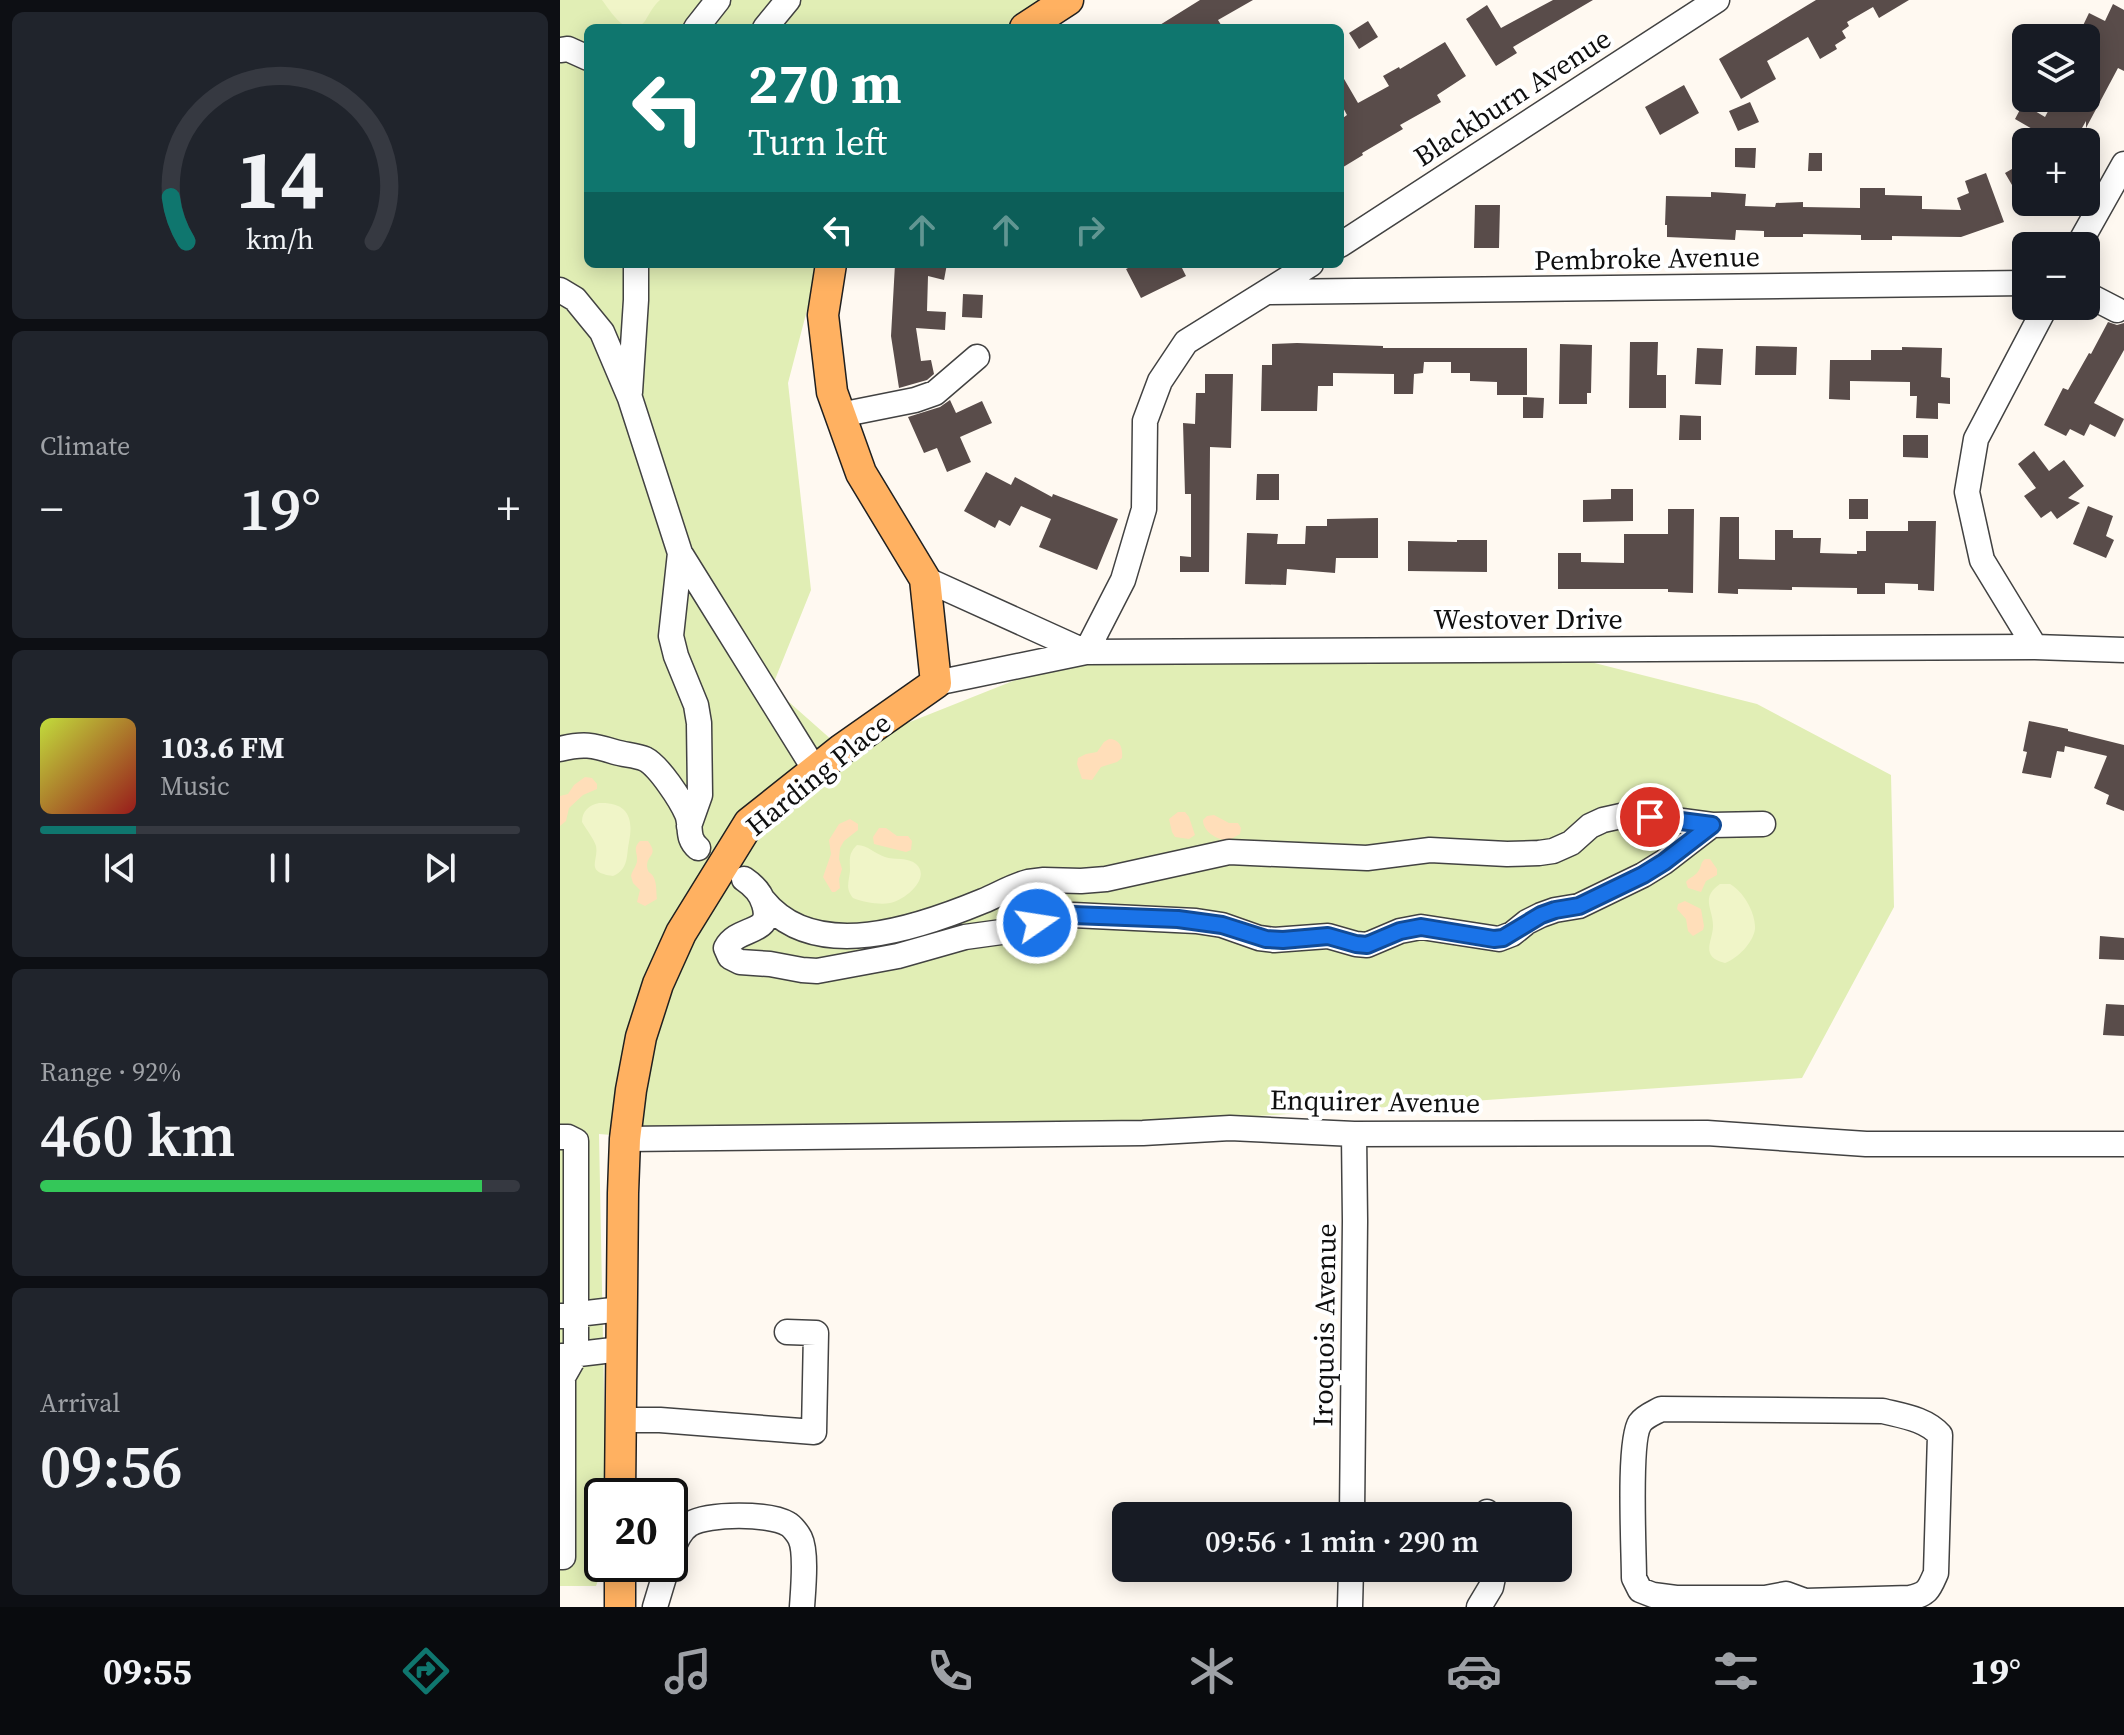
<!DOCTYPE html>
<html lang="en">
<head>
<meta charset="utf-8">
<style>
  body { margin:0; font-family:"Source Serif 4",serif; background:#20242c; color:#f1f3f6; height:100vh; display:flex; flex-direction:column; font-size:30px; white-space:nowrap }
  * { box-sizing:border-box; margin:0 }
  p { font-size:26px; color:#9ea1a6 }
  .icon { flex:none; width:44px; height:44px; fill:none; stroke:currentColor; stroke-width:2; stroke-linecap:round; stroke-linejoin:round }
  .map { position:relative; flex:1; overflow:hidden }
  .sheet { display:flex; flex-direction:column; gap:12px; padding:12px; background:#0d0f14; width:560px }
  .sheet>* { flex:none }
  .hud { position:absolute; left:24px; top:24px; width:760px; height:244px; border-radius:12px; box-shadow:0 4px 20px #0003; background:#0f766e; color:#fff; overflow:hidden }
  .controls { position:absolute; left:1452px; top:24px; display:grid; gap:16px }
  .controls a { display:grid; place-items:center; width:88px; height:88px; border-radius:12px; background:#171b24; box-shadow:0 4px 20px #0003; font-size:40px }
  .speed { position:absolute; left:24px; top:1478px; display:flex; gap:16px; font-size:40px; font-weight:700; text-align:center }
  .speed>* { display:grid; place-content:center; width:104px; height:104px; border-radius:50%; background:#171b24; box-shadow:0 4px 20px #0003; line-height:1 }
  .speed .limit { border:4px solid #111; border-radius:12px; background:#fff; color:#111 }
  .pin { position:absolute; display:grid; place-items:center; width:68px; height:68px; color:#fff; margin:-34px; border:4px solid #fff; border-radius:50%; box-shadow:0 2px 8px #0007 }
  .me { position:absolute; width:88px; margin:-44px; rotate:77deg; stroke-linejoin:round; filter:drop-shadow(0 0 6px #0008) }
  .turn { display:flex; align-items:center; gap:28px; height:168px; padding:0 32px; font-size:36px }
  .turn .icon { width:104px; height:104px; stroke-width:2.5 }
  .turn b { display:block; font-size:56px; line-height:68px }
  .lanes { display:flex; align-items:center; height:76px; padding:0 32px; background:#0003; justify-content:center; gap:40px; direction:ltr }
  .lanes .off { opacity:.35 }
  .big { font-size:60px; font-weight:600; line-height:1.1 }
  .sheet .tile { flex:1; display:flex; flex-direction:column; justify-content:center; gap:12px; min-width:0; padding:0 28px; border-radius:12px; background:#20242c }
  .sheet .dial { align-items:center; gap:0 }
  .dial svg { height:208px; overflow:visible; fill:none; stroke:#363941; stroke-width:7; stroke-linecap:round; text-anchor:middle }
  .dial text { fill:#f1f3f6; stroke:none }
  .song { display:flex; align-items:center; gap:24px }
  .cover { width:96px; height:96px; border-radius:12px; background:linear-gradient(135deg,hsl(70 70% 55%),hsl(0 70% 35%)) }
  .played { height:8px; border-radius:4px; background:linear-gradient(90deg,#0f766e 20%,#363941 20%) }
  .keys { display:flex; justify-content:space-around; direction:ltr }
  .heat { display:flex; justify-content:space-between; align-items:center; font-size:44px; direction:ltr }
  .charge { height:12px; border-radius:6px; background:linear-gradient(90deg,#34c759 92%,#363941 0) }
  .trip { position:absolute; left:552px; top:1502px; width:460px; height:80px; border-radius:12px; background:#171b24; box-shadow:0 4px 20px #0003; font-weight:600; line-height:80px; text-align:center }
  .tab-bar { display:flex; height:128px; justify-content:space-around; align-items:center; background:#090b0e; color:#9ea1a6 }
  .tab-bar .icon { width:56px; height:56px }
  .tab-bar .active { color:#0f766e }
  .tab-bar b { font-size:36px; color:#f1f3f6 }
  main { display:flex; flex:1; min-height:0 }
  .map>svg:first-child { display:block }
  .green { fill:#e1eeb5 }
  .sand { fill:#ffdeb9 }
  .pitch { fill:#f0f5c8 }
  .building { fill:#594c4a }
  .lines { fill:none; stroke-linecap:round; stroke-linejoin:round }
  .minor-casing { stroke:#424242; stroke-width:27 }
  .major-casing { stroke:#202020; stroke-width:33 }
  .minor { stroke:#fff; stroke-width:24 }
  .major { stroke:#ffb161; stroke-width:30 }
  .route-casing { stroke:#114b97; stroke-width:20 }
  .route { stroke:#1a73e8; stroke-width:14 }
  .labels { text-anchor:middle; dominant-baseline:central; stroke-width:8; stroke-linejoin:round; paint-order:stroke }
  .street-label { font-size:28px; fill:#0f0f0f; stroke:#fff }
</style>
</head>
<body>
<main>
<section class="sheet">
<div class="tile dial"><svg viewBox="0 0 100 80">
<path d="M14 69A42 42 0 1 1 86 69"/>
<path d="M14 69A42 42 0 0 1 8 52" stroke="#0f766e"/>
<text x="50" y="56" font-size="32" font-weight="700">14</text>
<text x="50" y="72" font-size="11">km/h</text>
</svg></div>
<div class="tile"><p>Climate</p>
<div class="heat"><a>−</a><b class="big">19°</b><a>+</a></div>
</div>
<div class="tile">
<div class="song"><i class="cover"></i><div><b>103.6 FM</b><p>Music</p></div></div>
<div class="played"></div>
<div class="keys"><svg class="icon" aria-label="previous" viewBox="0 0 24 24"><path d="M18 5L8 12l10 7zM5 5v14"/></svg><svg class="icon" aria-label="pause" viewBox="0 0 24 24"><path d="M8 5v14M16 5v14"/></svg><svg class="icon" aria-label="next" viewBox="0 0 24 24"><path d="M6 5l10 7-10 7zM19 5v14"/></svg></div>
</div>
<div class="tile"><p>Range · 92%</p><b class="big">460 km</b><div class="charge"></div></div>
<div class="tile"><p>Arrival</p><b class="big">09:56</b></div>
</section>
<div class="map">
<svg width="1564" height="1607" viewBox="0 0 1564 1607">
  <rect width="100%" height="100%" fill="#fff9f1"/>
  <path class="green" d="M0,0H490L446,28H28V264H259L228,383L251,590L212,687L282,749L526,652L979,649L1197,704L1331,775L1334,907L1242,1078L225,1149L39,1134L46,1496H42V1564H44L36,1586H0Z"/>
  <path class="sand" d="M549,739C560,739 563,748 562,758L557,762L541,767L532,780L522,779L517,764L518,758L526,754L537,752L544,742Z
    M25,777L32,778L37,784V789L23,795L9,808L6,821L0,826V796L8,794L14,785Z
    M618,812H625L629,817L635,835L629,839L615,837L612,832L609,819Z
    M654,815L669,823H678L681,828L680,834L667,841C657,839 643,832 643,820L647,816Z
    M290,819L298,824V830L284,841L280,848L279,859L282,869L279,879L280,888L275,892H272L263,877L271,854L269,840L279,824Z
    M319,828H326L337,836H348L352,841L351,850L346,852L314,844L313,837Z
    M80,841H88C99,856 87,854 87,866C88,875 91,871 94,878C97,884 96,893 97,899L85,906L77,902L80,890L73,883L71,876C72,871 77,865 77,861C78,852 72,849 80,841Z
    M1145,859H1150L1157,869V875L1146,881L1141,892L1128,888L1126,882C1130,877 1136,876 1139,870C1142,865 1140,863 1145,859Z
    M1125,901L1141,909L1144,926L1143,930L1133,936L1128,931L1126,919L1117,909L1118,904Z"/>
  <path class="pitch" d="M42,0H41H100C93,6 90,13 85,21C69,42 51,12 42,0Z
    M39,803C67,802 74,817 69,842C66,857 69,869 53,876C24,872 39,861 36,846C34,839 26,829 22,822C22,811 29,805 39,803Z
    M297,845C308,845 315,854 325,857C334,860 348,857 356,864C372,878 344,901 330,903C319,905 303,902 293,898C285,888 289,882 290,871C290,859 288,854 297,845Z
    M1160,884H1170C1183,891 1196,913 1195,929C1193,943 1178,958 1165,963C1139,957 1153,941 1153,926C1153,908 1140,898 1160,884Z"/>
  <path class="building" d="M640,0H693L658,20L663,28H595Z
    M993,0H1033L953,47L957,53L936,66L906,19L927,5L941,28Z
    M1256,0H1349L1319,18L1313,7L1287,22L1289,26L1282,31L1286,38L1275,45L1277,49L1260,59L1248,37L1207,61L1216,79L1181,99L1159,59Z
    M1553,4L1564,10V71L1558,68L1526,128V121L1514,142H1495L1455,119L1463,104L1485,117L1495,98H1526V38H1517L1529,13L1545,21Z
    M808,21L818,37L799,49L789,33Z
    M885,42L906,76L877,95L881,102L840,125L843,129L802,153L803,155L780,169V120L787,115L780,102V72L798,103L829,86L823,76L839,67L840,69Z
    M1124,85L1139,113L1100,135L1085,107Z
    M1190,102L1199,122L1178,131L1169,111Z
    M1175,148H1196L1195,168L1175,167Z
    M1249,153H1262V171H1248Z
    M1466,161V209L1445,173Z
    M1426,173L1444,222L1401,237L1332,236V240H1301V235L1243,234V237H1204V231L1176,230L1175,240L1107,237V225H1105L1106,196L1151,197V192L1186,194L1185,206L1215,207L1216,203L1243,202V207L1300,208V188H1325V195L1362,196V209L1401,210L1397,198L1409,193L1405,181Z
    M915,205H940L939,248H914Z
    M335,264H387L384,280L368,276L367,311L386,312L385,330L356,328L361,361L371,360L374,374L367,380L339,388L331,336Z
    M576,264H620L626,276L581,298L566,269Z
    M403,294L423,295L422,318L402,317Z
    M1548,322L1557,325L1564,323V350L1534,403L1564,419L1555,437L1530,424L1524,436L1510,429L1506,436L1484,425L1503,388L1508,390L1529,353L1531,354Z
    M1070,342H1098L1097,375H1106V408H1069Z
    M737,343L823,346V348H967V395H937V382L910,381V373H891V362H864L863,373L854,374L853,394H834V374L773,373V386H758L757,411H701L702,365H712V344Z
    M1000,344L1032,345L1031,393H1027V404H999Z
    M1196,346L1237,347L1236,375H1195Z
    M1342,347L1382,348L1381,377L1390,378V404L1378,403V419L1356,418L1357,396H1350V382L1290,381V400L1269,399L1270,360H1311V350H1342Z
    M1137,348L1163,349L1161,385L1135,384Z
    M645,374H673L671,448L650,447L649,572H620V556L631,557V494H625L623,423L635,424L636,393H645Z
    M963,397L984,398L983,418H963Z
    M390,400L396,413L422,401L432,423L400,437L411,462L387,472L377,448L364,453L348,417L380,407Z
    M1120,415L1141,416V440H1119Z
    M1343,435H1368V458L1343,457Z
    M1474,451L1489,471L1504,460L1524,486L1508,498L1520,503L1497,519L1491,511L1481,518L1464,496L1476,488L1458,464Z
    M426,472L451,485L455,477L492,497L493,494L558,519L537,570L479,547L491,519L461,506L450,526L439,520L435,528L404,511Z
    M697,474H719V500H696Z
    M1051,489H1073V521L1023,522V500L1051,499Z
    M1289,499H1308V519H1289Z
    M1528,506L1553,516L1546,536L1554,540L1546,558L1513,544Z
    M1108,509H1134L1133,593L1108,592V589H998V553H1021V562L1064,563V534H1108Z
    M1160,517H1179V559L1215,560V530H1233V538H1261L1260,553L1297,554V551H1306V531H1348V521H1376L1374,591L1358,590V584L1325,583V594H1297V588L1232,587V590L1178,589V594L1158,593Z
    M818,518V558H776L775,573L727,569L726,585L685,584L687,533L718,534L717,544H745L746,526H767V519Z
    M897,540H927V572L848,571V541L897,542Z
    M1469,721L1508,729V731L1564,745V811L1546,804L1549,795L1534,788L1547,756L1505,746L1504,752L1497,751L1491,778L1462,773L1467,752L1463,751Z
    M1540,936L1564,938V960L1539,959Z
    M1546,1004L1564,1005V1036L1543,1035Z"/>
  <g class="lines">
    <g class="minor-casing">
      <path id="minor" d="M136,28L158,0
        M205,28L228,0
        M0,50L8,49L28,58
        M780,245L1157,0
        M1518,246L1564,164
        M0,290L15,299L42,332L70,398L120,553L255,770
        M708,292L1466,283
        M1526,294L1557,310
        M70,392L76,300V264
        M280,415L355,400L375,393L417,357
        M120,553L111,636L116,656L136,705L139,723L140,795L129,826
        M365,579L526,652L563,580L584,509L585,421L600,381L626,342L751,264
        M1475,647L1422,560L1407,492L1416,439L1486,306
        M376,683L526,652L1475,647L1564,650
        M0,749C23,743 33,745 55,752C65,755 76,755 85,759C99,766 121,800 127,814C132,827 126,838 138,848
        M184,879C193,885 201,893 204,904C214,936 178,925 166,948L170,957L180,962L210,964L242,970L257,971L338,956L405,937L456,930L513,915L636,921L662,925L699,938L714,940L768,936L796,944L807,945L840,931L861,927L939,939L952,934L967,922L981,915L995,910L1019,906L1083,875L1104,862L1152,825
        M203,900C255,965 360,927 423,901C438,895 452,886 468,882L484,880L521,881L546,879L669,852L807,858L870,850L947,854L979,853L993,851L1011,843L1030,826L1043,820L1070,814L1152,825L1203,824
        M0,1137H8L16,1141V1354L3,1377V1557H0
        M65,1139L583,1133L670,1128L794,1134L1147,1133L1306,1144H1564
        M0,1316L61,1309
        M2,1356L61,1349
        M1101,1409L1323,1411C1343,1416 1366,1419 1380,1435L1376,1573C1369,1589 1368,1594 1350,1598L1245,1601L1226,1594L1205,1598H1116L1093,1595L1080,1590L1074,1578C1074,1551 1068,1441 1080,1423C1085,1416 1094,1413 1101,1409Z
        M61,1420H100L254,1432L256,1333L227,1332
        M792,1516L795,1221L794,1134
        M927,1516V1512
        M110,1556C115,1544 119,1531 130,1524C149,1513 209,1513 228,1524C232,1526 238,1534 240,1538C247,1552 243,1591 242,1607
        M95,1607L108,1564
        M790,1607L791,1568
        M919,1607L931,1587L935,1568"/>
    </g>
    <g class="major-casing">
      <path id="major" d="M465,28L508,0
        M60,1496L63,1193L65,1139L71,1090L81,1037L98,984L121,933L189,823L282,749L376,683L365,579L301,473L272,392L263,315L271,264
        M60,1607V1564"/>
    </g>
    <use href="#minor" class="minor"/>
    <use href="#major" class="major"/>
  </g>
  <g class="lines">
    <g class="route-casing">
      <path id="route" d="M477,923L513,915L618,919L662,925L706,939L723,940L768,936L796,944L807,945L840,931L861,927L934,939L943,938L981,915L995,910L1019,906L1083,875L1104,862L1152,825L1090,817"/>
    </g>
    <use href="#route" class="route"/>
  </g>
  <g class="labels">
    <g class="street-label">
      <text transform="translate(952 97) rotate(-33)">Blackburn Avenue</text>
      <text transform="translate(1087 258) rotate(-1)">Pembroke Avenue</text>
      <text x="968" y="619">Westover Drive</text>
      <text transform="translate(258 774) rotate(-39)">Harding Place</text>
      <text transform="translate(815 1101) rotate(1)">Enquirer Avenue</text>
      <text transform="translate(764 1325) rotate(-89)">Iroquois Avenue</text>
    </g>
  </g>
</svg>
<div class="controls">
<a><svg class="icon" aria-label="layers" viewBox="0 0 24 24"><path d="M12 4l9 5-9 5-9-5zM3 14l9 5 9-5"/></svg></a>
<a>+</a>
<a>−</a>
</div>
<div class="speed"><div class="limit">20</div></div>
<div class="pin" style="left:1090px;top:817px;background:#d93025"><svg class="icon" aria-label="arrive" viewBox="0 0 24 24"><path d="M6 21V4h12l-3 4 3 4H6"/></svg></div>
<svg class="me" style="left:477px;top:923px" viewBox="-20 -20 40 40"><circle r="17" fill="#1a73e8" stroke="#fff" stroke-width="3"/><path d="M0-11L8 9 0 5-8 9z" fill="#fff"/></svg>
<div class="trip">09:56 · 1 min · 290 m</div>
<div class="hud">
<div class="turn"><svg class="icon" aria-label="left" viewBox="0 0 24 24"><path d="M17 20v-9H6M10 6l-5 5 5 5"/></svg><div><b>270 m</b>Turn left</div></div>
<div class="lanes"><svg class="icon" aria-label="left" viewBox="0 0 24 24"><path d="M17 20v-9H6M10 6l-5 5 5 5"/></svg><svg class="icon off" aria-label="ahead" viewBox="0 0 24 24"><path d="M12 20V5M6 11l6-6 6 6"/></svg><svg class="icon off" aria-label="ahead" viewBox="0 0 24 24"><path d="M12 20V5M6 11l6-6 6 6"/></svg><svg class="icon off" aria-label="right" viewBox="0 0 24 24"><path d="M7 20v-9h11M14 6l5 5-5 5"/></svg></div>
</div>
</div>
</main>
<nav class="tab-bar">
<b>09:55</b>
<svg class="icon active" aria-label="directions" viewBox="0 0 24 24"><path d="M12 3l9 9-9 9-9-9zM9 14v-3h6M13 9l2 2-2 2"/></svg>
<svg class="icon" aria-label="music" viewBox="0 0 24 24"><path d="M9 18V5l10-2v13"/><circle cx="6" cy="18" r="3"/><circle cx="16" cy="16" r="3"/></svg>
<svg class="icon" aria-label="phone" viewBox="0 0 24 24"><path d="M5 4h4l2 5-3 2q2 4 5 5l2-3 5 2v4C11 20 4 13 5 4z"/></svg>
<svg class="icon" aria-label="climate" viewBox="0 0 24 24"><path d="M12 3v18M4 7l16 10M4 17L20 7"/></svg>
<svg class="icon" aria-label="car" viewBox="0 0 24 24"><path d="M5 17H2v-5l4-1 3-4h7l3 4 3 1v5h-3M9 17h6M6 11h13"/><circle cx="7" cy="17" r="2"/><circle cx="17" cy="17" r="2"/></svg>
<svg class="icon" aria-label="filters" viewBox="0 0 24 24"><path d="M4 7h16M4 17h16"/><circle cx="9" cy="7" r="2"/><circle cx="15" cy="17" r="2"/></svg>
<b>19°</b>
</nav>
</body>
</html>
